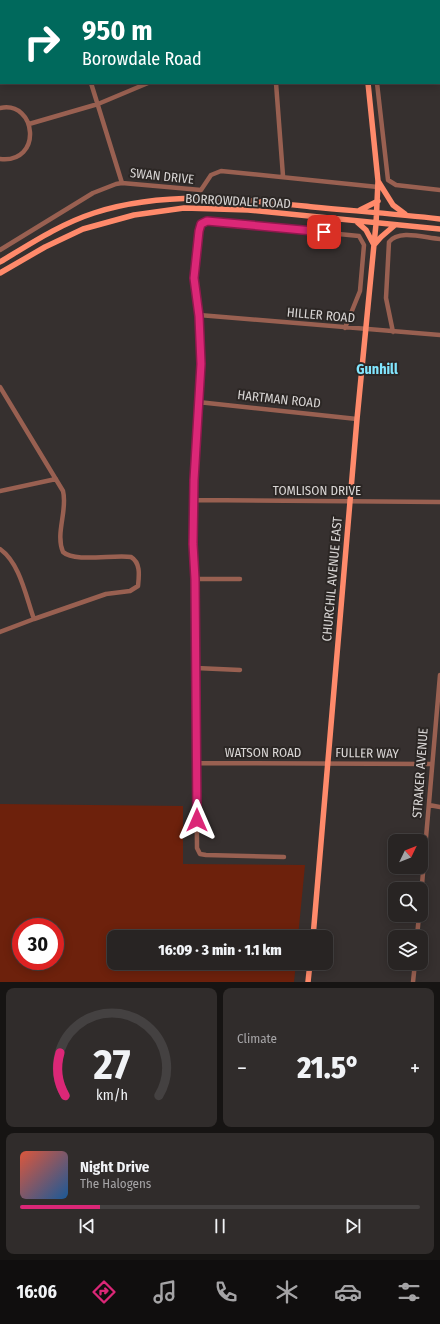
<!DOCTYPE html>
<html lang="en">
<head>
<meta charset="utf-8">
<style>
  body { margin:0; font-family:"Fira Sans Condensed",sans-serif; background:#302c2b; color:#f1f3f6; height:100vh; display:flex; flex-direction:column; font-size:15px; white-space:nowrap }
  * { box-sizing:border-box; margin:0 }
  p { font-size:13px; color:#a5a4a6 }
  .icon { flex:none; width:22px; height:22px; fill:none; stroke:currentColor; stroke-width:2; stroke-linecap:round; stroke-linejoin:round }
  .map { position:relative; height:982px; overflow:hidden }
  .details { display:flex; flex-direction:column; gap:6px; padding:6px; background:#161413; flex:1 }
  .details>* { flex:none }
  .top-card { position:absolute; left:0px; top:0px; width:440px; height:84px; box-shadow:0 2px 10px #0003,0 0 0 1px #444141; background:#00695c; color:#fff; overflow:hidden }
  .needle { width:26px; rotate:47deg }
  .tools { position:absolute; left:388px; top:834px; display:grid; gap:8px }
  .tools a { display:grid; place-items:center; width:40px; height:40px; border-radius:8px; background:#282423; box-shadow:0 2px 10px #0003,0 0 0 1px #444141; font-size:20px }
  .speed { position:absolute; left:12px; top:918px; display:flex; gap:8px; font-size:20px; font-weight:700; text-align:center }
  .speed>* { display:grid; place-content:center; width:52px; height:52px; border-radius:50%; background:#282423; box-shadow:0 2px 10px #0003,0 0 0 1px #444141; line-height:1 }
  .speed .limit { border:6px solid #d22; background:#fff; color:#111 }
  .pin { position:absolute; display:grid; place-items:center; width:34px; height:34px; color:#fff; margin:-17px; border-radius:8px; box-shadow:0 2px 6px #0006 }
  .me { position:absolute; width:44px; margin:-22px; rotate:0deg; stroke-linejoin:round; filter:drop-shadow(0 0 3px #0008) }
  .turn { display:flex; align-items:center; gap:14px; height:84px; padding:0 16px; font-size:18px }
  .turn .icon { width:52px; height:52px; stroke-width:2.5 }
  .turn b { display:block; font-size:28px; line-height:34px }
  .big { font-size:30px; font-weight:800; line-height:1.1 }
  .details .tile { flex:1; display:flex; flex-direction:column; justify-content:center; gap:6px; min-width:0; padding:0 14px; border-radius:8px; background:#302c2b }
  .details .dial { align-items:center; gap:0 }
  .dial svg { height:104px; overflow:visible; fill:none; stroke:#444141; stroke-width:7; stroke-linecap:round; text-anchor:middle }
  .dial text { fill:#f1f3f6; stroke:none }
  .song { display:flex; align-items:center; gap:12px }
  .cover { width:48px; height:48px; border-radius:6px; background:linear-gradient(135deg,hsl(10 70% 55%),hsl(210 70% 35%)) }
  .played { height:4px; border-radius:2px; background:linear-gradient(90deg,#db2777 20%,#444141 20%) }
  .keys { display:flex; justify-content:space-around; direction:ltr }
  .heat { display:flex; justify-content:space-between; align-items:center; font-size:22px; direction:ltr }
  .details .tiles { flex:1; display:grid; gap:6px; grid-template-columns:1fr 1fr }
  .tile:last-child { grid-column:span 2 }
  .trip { position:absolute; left:107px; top:930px; width:226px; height:40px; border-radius:8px; background:#282423; box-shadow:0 2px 10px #0003,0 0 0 1px #444141; font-weight:800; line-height:40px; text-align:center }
  .menu { display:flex; height:64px; justify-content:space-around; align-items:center; background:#100e0e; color:#a5a4a6 }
  .menu .icon { width:28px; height:28px }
  .menu .current { color:#db2777 }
  .menu b { font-size:18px; color:#f1f3f6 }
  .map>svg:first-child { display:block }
  .green { fill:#6d210c; fill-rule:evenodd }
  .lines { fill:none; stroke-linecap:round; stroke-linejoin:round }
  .minor { stroke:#996051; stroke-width:4.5 }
  .major { stroke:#ff8a6b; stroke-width:5.5 }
  .route-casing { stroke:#8e194d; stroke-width:10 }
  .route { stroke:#db2777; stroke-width:7 }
  .labels { text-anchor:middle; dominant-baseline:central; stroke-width:4; stroke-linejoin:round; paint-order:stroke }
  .street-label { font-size:13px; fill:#d9d6d5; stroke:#2c2725 }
  .neighbourhood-label { font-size:14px; font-weight:bold; fill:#81e5fe; stroke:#2c2725 }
</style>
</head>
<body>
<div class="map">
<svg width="440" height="982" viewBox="0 0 440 982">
  <rect width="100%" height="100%" fill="#36302f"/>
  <path class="green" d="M0,804L183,806V864L305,865L298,937H114V963H296L294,982H0ZM21,927H55V961H21Z"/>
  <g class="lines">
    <path class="minor" d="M62,0L63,1
      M223,0L225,1
      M354,0L355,1
      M40,1L42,0
      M220,1V0
      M0,15H1
      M91,83L122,183
      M276,83L283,176
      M377,83L388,180L396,185L440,190
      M0,108C37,100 43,164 0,159
      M29,124L98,104L148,83
      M0,250L93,193L116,184L122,183L201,190L211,175L221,171L378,187
      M199,315L440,335
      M393,332L386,298L389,242C399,229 425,238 440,239
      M0,387L63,491C68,510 55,533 63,552C75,563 115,554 131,557C141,563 139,576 138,586L130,591L106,594L34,619C26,597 20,563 0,549
      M198,402L357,419
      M0,491L56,479
      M194,500L440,502
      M195,579H240
      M0,632L34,619
      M196,668L240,670
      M198,763L431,764
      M429,805L440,807
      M284,857L206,855L200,854L197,848L195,579C193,537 193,494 195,451C196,423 201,394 201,366C201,317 188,272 201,224L207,221L359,236L364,245L360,291L345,328
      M421,896L440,675
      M417,937L419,915
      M413,982L415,963"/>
    <path class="major" d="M346,0L347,1
      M378,181L393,205L405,214
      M360,210L378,201
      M357,222L366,230L374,245
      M374,245L381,237L395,225
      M0,262C30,244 60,224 94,213C166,190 240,199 313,207C355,211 398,214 440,219
      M0,273L45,247L83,229L134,215L184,208L248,210L440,229
      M313,937L357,419L376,224L378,181L368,83
      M308,982L310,963"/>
  </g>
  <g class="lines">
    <g class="route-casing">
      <path id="route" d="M197,820L195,579L193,544L194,480L201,364L199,316L194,278L199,231L201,224L207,221L324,232"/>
    </g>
    <use href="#route" class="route"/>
  </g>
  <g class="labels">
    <g class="street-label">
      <text transform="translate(162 176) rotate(6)">SWAN DRIVE</text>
      <text transform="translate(238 201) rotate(3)">BORROWDALE ROAD</text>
      <text transform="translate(321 315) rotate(5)">HILLER ROAD</text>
      <text transform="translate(279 399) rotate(6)">HARTMAN ROAD</text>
      <text x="317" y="490">TOMLISON DRIVE</text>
      <text transform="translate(332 579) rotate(-85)">CHURCHIL AVENUE EAST</text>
      <text x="263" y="752">WATSON ROAD</text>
      <text transform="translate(367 753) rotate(1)">FULLER WAY</text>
      <text transform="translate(420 773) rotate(-86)">STRAKER AVENUE</text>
    </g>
    <g class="neighbourhood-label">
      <text x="377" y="369">Gunhill</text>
    </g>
  </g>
</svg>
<div class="tools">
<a><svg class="needle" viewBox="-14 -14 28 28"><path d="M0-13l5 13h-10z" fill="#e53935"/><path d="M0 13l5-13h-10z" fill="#a5a4a6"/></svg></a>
<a><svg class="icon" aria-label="search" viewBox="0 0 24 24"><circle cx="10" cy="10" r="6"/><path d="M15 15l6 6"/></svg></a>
<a><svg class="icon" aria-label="layers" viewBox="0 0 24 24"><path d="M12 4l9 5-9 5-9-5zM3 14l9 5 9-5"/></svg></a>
</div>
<div class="speed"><div class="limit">30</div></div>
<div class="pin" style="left:324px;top:232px;background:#d93025"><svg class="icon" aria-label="arrive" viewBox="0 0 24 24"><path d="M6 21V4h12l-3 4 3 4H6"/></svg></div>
<svg class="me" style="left:197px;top:820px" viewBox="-20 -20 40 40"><path d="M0-17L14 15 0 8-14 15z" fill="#db2777" stroke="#fff" stroke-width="4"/></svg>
<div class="trip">16:09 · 3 min · 1.1 km</div>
<div class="top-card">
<div class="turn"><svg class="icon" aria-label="right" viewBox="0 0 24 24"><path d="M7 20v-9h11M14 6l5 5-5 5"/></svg><div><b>950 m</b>Borowdale Road</div></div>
</div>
</div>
<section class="details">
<div class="tiles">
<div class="tile dial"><svg viewBox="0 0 100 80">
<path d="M14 69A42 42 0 1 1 86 69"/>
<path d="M14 69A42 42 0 0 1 10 36" stroke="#db2777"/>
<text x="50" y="56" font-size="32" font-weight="700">27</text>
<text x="50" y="72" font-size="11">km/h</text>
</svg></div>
<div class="tile"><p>Climate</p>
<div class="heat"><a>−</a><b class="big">21.5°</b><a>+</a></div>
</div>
<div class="tile">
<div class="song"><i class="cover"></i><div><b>Night Drive</b><p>The Halogens</p></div></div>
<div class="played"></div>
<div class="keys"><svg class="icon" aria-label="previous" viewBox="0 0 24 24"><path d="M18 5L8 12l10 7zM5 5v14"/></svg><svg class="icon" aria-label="pause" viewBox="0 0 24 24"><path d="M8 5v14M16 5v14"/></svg><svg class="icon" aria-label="next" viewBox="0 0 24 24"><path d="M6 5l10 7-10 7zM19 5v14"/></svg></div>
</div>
</div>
</section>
<nav class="menu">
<b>16:06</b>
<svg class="icon current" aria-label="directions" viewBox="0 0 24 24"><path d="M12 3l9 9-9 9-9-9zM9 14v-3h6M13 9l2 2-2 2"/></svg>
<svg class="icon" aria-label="music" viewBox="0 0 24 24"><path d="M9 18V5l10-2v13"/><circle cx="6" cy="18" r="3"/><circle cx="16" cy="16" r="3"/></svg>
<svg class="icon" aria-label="phone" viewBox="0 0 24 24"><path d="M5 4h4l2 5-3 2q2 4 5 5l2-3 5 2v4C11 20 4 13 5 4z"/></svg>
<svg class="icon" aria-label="climate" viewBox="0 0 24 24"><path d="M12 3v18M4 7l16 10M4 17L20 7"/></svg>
<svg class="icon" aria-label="car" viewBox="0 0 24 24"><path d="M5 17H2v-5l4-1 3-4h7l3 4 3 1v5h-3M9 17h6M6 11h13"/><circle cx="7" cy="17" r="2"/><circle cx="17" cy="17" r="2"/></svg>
<svg class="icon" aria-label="filters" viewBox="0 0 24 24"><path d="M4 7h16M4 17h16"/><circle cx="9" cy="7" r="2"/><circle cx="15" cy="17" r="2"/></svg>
</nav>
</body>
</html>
